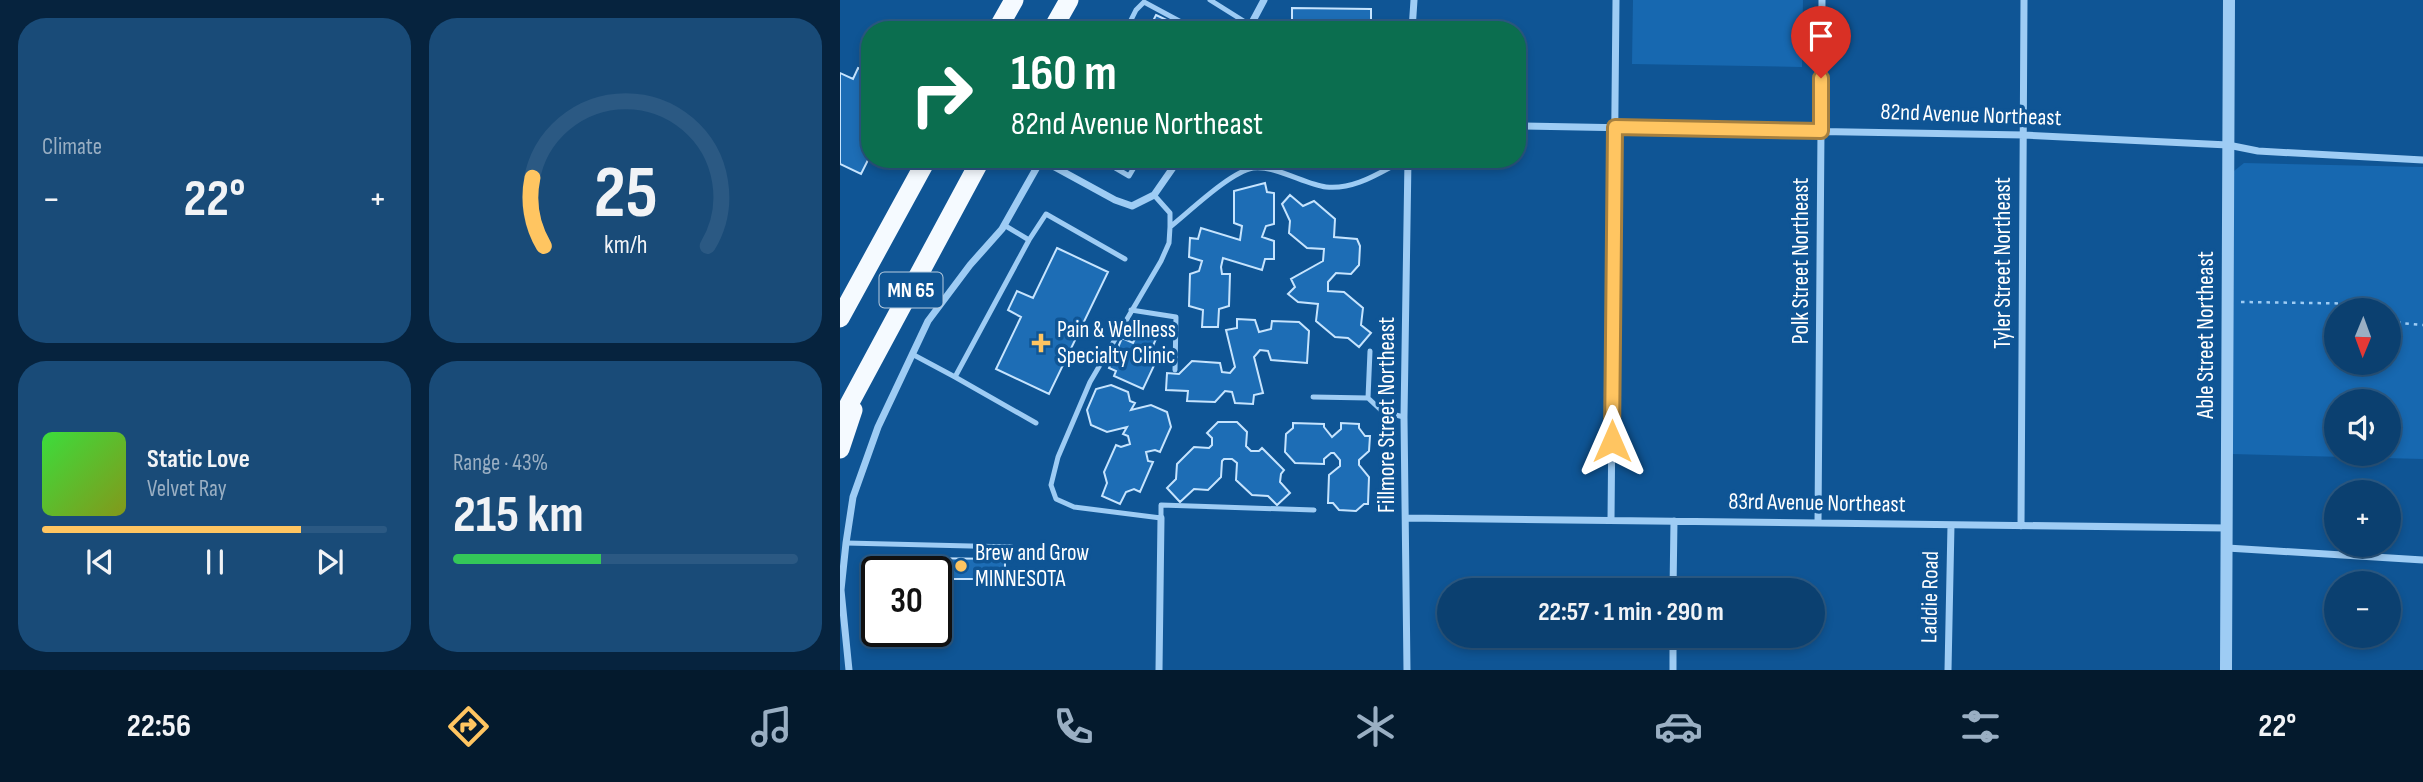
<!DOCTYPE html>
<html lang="en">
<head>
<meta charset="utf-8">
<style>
  body { margin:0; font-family:"Sofia Sans Condensed",sans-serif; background:#194b78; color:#f1f3f6; height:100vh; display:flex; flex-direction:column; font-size:26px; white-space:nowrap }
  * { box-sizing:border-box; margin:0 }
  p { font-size:23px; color:#9aafc3 }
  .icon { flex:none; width:38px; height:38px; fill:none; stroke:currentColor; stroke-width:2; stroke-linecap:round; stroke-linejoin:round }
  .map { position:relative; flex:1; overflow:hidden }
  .details { display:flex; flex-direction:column; gap:18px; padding:18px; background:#06233e; width:840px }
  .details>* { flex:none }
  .top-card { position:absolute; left:21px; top:21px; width:665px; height:147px; border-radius:28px; box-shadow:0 4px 10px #0003,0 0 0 2px #2b5983; background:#0b6e4f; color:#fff; overflow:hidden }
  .needle { width:46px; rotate:181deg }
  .tools { position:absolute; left:1484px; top:298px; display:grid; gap:14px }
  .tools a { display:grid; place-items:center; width:77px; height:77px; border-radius:50%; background:#0b4070; box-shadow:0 4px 10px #0003,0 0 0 2px #2b5983; font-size:35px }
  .speed { position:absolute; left:21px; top:556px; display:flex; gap:14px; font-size:35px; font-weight:700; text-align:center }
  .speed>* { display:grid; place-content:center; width:91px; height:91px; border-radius:50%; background:#0b4070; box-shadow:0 4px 10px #0003,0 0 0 2px #2b5983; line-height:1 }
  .speed .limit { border:4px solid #111; border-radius:10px; background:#fff; color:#111 }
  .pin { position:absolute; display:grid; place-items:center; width:60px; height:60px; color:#fff; margin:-72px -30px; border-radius:50% 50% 50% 0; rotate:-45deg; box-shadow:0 0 7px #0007 }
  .pin .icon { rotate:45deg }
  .me { position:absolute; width:77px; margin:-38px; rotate:0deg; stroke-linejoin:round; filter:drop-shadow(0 0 5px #0008) }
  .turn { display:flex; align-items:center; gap:24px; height:147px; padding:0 35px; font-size:32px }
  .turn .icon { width:91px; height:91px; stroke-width:2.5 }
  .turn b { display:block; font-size:49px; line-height:60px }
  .big { font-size:52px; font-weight:700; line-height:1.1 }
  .details .card { flex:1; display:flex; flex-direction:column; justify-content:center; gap:10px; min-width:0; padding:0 24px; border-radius:28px; background:#194b78 }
  .details .dial { align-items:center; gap:0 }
  .dial svg { height:182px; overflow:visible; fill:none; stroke:#2b5983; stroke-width:7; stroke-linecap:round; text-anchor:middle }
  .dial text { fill:#f1f3f6; stroke:none }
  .song { display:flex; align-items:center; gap:21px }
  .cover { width:84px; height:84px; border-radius:10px; background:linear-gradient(135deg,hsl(120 70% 55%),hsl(70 70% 35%)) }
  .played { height:7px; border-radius:4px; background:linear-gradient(90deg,#ffc561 75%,#2b5983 75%) }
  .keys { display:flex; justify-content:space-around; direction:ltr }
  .heat { display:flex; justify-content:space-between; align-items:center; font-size:38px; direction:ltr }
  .charge { height:10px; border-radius:5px; background:linear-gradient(90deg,#34c759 43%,#2b5983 0) }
  .details .tiles { flex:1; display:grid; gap:18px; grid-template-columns:repeat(2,1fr) }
  .trip { position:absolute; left:597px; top:578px; width:388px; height:70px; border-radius:35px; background:#0b4070; box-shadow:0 4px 10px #0003,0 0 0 2px #2b5983; font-weight:700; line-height:70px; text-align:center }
  .tabs { display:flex; height:112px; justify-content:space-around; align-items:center; background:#041a2d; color:#9aafc3 }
  .tabs .icon { width:49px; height:49px }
  .tabs .selected { color:#ffc561 }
  .tabs b { font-size:32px; color:#f1f3f6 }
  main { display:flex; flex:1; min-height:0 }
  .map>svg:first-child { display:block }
  .green { fill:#1768b0; fill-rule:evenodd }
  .building { fill:#1d6db5; stroke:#c6e4fe; stroke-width:2 }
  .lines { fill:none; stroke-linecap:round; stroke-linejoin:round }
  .path { stroke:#9eccf4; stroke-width:2.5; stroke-dasharray:3.5 5; stroke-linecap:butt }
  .service { stroke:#9eccf4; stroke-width:5 }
  .minor { stroke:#9eccf4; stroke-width:7 }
  .tertiary { stroke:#9eccf4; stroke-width:12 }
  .trunk { stroke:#f5faff; stroke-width:19 }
  .route-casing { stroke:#a6803f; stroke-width:18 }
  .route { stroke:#ffc561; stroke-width:12 }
  .poi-dot { fill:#ffc561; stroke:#0f5595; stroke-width:2.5 }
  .labels { text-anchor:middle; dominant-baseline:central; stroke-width:7; stroke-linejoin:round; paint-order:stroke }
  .shield { fill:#0f5595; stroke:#b7ccdf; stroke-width:2 }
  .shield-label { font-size:21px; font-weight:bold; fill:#fff }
  .street-label { font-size:23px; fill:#fff; stroke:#0f5595 }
  .poi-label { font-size:23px; fill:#fff; stroke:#0f5595; text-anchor:start }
</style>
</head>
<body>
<main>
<section class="details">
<div class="tiles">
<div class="card"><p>Climate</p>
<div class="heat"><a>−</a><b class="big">22°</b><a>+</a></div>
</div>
<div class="card dial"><svg viewBox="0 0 100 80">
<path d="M14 69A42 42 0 1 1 86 69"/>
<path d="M14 69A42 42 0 0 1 9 39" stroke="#ffc561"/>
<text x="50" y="56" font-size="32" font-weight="700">25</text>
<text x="50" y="72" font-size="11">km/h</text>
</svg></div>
<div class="card">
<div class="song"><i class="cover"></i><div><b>Static Love</b><p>Velvet Ray</p></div></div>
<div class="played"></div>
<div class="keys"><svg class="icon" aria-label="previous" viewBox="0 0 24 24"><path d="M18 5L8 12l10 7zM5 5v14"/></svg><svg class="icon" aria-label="pause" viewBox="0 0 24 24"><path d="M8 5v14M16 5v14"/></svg><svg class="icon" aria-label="next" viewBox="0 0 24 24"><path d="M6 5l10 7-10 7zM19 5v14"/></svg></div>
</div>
<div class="card"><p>Range · 43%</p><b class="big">215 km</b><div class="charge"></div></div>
</div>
</section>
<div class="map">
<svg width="1583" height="670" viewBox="0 0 1583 670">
  <rect width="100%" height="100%" fill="#0f5595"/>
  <path class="green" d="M793,0H963L962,67L792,64Z
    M1404,163L1583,167V459L1392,454L1394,171ZM1496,310H1549V362H1496ZM1496,401H1549V453H1496Z"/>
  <path class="building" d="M452,8L531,9V30H452Z
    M316,15L335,24L332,30L309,29Z
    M18,68L30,74V82L26,89L29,91L25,99L30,101V156L21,174L0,164V73L13,79Z
    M425,183L427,192L434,193V224L426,226L422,237L434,241V259H425L422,270L383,258L381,267L382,274H390L389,306L379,309L378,327H362L363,310L349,306L350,274L359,271L362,261L349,257L350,238L358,239L361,228L400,240L402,226L394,223V191Z
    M450,195L463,206L474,201L495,219L494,237L517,239L520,246L519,265L511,274L496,273L488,282V291L504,292L523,308L521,325L531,333L519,347L508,338L495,337L476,321L478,304L458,302L448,294L455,287L451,279L483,261L484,249L467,248L449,233L450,221L442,204Z
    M217,248L268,272L209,394L156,369L181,317L168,310L177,291L193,298Z
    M397,319L415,320L419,332L431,329L432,321L459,322L469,331L467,363L431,360L428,351L420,350L414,357L423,393L414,395L413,404L395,403L392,392L385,391L375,402L347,401L348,391L326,390L327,373L339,374L352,361L380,363L382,372L390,373L395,367L386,330L397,328Z
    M301,326L318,334L310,353L318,357L303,389L274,376L276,371L269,368L282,338L293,343Z
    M271,385L288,392L290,401L295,403L291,410L311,405L327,412L331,427L320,452L315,450L306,452L308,461L313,462L300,492L294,489L286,492L280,504L262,496L267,483L264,472L276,445L281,447L290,444L288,436L283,434L287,427L267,432L251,425L247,410L256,389Z
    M378,422H397L407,432L406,446L411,451H419L422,448L444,470L441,474L440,482L450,493L437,505L428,496L412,495L396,480L397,463L392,459H384L382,461L381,477L368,490L354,489L340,502L327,488L336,479L337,464L354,447L369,448L372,445V438L367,433Z
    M453,423L484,424V427L492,437L501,429V423L519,424V428L525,436H530L529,451L519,460V465L529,477L528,504H524L516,511L499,510L493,503H488L489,475L500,466V460L494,453H491L484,459V464L455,463L445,452L446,434L453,428Z
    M77,558L165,559V579H96V572H77Z"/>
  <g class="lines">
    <path class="path" d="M1401,302L1540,304L1543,310
      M1549,319L1561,323L1583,325"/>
    <path class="service" d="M370,0L410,25
      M290,30L287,28L296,10L304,2L356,30
      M260,159L289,176L299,159
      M314,195L330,213V227
      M189,240L206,214L285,259
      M291,310L336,317L335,370
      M72,354L115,377L189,240L164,225
      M115,377L196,423
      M473,397L528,398L543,412L564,417
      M528,398L530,351
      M474,510L321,505V518L234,507L216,499L211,485L218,457L250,382L321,261L329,243L330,227C349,212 390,172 413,168C435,165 466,185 486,187C516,190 540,172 566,159
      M6,543L172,547"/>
    <path class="minor" d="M408,30L424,0
      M572,30L574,0
      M677,126L1184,135L1388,145L1418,151L1583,160
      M200,159L275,200L292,206L314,195L339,159
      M566,518L1387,528
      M771,520L776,0
      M978,523L982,0
      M1181,526L1184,0
      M1387,548L1583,560
      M833,590L834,521
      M9,670L1,590L6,543L13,497L38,427L88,321L130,265L162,229L201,160
      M319,670L321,518
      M567,670L564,417L568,159
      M833,670V635
      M1108,670L1111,525"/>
    <path class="tertiary" d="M1386,670L1389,0"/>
    <path class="trunk" d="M157,30L174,0
      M212,30L229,0
      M0,318L87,159
      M0,421L141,159
      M0,449L13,410"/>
  </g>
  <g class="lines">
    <g class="route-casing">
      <path id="route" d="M772,441L775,127L981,131V78"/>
    </g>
    <use href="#route" class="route"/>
  </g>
  <g class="poi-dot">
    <path d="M197.5 332.5h7v7h7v7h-7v7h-7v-7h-7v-7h7z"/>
    <circle cx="121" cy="566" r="7"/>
  </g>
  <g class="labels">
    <rect class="shield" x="39.5" y="272.5" width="63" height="35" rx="5"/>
    <g class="shield-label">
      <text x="71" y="290">MN 65</text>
    </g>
    <g class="street-label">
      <text transform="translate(1131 115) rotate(2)">82nd Avenue Northeast</text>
      <text transform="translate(961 261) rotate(-90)">Polk Street Northeast</text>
      <text transform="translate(1163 263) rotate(-90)">Tyler Street Northeast</text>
      <text transform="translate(1366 335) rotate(-90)">Able Street Northeast</text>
      <text transform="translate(547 415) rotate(-90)">Fillmore Street Northeast</text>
      <text transform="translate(977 503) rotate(1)">83rd Avenue Northeast</text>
      <text transform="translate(1090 597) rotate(-89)">Laddie Road</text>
    </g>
    <g class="poi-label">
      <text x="217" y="330">Pain &amp; Wellness<tspan x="217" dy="26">Specialty Clinic</tspan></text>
      <text x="135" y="553">Brew and Grow<tspan x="135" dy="26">MINNESOTA</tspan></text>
    </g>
  </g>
</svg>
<div class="tools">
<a><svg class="needle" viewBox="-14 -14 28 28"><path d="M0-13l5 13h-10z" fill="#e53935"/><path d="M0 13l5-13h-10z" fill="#9aafc3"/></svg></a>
<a><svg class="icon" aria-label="sound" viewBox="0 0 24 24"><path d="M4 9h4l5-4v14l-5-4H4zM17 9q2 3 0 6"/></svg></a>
<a>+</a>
<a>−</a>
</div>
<div class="speed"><div class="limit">30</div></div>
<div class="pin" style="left:981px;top:78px;background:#d93025"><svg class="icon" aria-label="arrive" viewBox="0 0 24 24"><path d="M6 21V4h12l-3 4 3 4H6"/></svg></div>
<svg class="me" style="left:772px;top:441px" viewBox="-20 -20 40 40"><path d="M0-17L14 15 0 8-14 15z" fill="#ffc561" stroke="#fff" stroke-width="4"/></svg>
<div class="trip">22:57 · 1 min · 290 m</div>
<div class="top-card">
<div class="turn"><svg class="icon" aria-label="right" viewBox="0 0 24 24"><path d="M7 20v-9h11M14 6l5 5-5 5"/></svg><div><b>160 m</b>82nd Avenue Northeast</div></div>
</div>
</div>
</main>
<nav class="tabs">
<b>22:56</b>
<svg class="icon selected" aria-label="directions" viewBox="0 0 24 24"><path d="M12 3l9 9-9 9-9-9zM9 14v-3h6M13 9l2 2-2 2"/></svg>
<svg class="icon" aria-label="music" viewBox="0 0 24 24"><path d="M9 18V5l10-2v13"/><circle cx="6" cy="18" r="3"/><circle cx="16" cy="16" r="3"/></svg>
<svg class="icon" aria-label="phone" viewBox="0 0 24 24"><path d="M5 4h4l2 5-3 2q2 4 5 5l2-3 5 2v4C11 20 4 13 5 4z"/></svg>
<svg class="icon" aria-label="climate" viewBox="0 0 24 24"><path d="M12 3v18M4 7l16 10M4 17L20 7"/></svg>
<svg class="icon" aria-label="car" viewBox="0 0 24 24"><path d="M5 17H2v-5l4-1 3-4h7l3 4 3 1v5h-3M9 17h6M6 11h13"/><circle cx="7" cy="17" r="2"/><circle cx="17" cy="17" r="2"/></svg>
<svg class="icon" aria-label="filters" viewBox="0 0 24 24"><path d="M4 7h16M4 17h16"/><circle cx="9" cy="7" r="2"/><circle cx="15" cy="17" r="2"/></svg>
<b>22°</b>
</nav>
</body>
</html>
